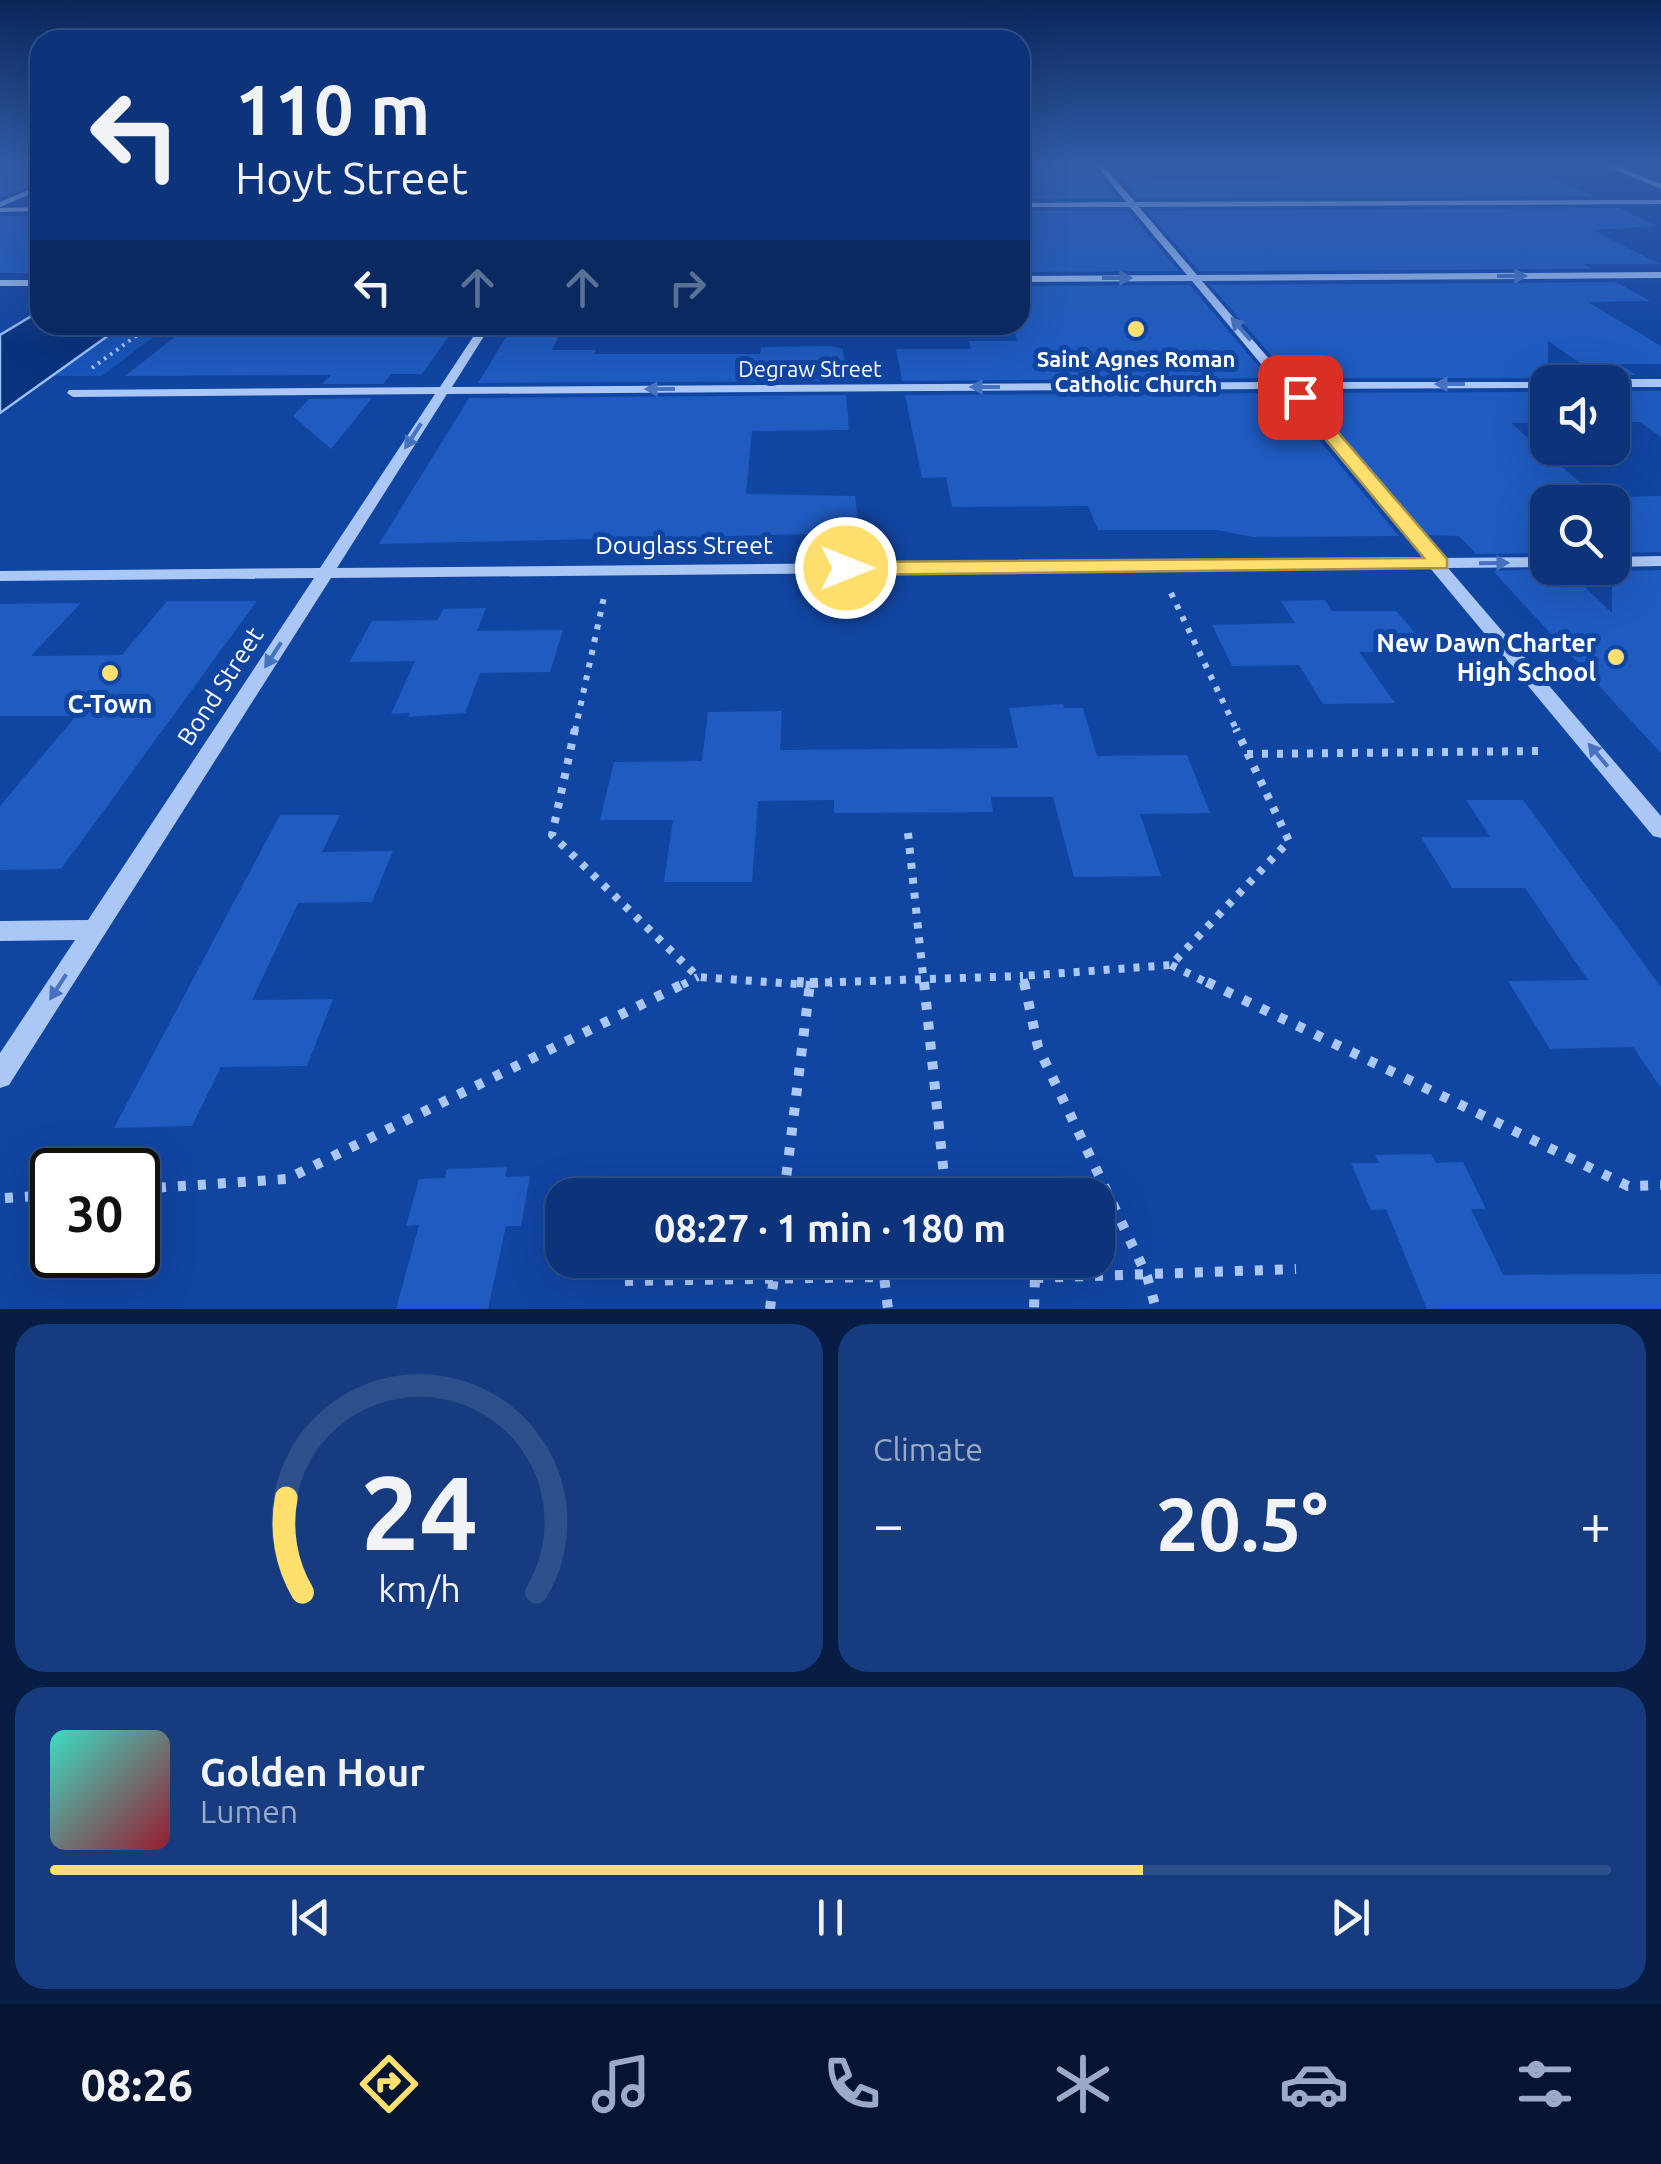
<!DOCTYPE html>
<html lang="en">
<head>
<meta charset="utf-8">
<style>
  body { margin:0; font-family:Ubuntu,sans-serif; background:#163c7f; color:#f1f3f6; height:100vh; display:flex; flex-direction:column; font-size:38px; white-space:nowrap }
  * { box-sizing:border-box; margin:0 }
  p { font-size:32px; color:#9aaac7 }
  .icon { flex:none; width:55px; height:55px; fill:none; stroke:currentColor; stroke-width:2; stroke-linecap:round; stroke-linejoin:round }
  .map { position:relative; height:1309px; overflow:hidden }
  .sheet { display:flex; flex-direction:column; gap:15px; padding:15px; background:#071d43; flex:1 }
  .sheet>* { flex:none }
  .top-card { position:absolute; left:30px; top:30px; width:1000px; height:305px; border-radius:30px; box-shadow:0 10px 40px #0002,0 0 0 2px #2d4f8b; background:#0d347a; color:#f1f3f6; overflow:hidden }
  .tools { position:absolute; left:1530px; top:365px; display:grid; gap:20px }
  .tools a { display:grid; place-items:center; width:100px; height:100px; border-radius:20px; background:#0d347a; box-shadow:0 10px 40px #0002,0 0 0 2px #2d4f8b; font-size:50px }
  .speed { position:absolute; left:30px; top:1148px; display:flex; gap:20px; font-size:50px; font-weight:700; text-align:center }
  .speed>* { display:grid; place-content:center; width:130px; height:130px; border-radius:50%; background:#0d347a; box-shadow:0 10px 40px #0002,0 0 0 2px #2d4f8b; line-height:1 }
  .speed .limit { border:5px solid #111; border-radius:15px; background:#fff; color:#111 }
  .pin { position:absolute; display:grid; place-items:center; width:85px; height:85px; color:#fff; margin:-42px; border-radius:20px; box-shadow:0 5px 15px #0006 }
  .me { position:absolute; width:110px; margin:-55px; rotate:90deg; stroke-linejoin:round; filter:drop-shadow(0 0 8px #0008) }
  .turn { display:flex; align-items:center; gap:35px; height:210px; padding:0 40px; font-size:45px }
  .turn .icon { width:130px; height:130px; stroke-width:2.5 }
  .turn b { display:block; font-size:70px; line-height:85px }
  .lanes { display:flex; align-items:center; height:95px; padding:0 40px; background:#0003; justify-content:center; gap:50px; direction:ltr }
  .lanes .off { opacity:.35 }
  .big { font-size:75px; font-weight:700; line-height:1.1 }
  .sheet .tile { flex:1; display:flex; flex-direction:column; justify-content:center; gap:15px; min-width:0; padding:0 35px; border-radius:30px; background:#163c7f }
  .sheet .dial { align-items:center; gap:0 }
  .dial svg { height:260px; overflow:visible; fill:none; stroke:#2d4f8b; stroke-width:7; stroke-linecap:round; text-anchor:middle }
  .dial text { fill:#f1f3f6; stroke:none }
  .song { display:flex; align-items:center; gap:30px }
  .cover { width:120px; height:120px; border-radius:15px; background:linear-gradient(135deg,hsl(170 70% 55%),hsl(350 70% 35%)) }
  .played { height:10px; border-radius:5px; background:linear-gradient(90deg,#ffe06f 70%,#2d4f8b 70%) }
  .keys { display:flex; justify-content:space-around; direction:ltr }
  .heat { display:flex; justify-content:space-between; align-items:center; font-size:55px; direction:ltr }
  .sheet .tiles { flex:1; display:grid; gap:15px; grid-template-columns:1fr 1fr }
  .tile:last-child { grid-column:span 2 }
  .trip { position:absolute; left:545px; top:1178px; width:570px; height:100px; border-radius:30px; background:#0d347a; box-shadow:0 10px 40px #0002,0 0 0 2px #2d4f8b; font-weight:700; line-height:100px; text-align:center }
  .menu { display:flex; height:160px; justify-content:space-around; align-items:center; background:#051531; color:#9aaac7 }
  .menu .icon { width:70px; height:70px }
  .menu .on { color:#ffe06f }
  .menu b { font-size:45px; color:#f1f3f6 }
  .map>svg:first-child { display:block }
  .green { fill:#1856bc }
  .water { fill:#0a337e; stroke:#9cc0f9; stroke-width:2.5 }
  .building { fill:#1f5bc1 }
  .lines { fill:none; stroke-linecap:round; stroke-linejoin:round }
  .path-far3 { stroke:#aac7f5; stroke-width:4; stroke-dasharray:2.5 5; stroke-linecap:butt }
  .path-far2 { stroke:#aac7f5; stroke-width:6; stroke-dasharray:5 8; stroke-linecap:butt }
  .path-far1 { stroke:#aac7f5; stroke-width:8; stroke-dasharray:6 9; stroke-linecap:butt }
  .path { stroke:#aac7f5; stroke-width:10; stroke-dasharray:8 12; stroke-linecap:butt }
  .minor { fill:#aac7f5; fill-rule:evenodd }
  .oneway { fill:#4772bf }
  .route { fill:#ffe06f; stroke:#a69248; stroke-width:2.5 }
  .poi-dot { fill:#ffe06f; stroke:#1145a2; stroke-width:4 }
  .labels { text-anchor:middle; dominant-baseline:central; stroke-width:10; stroke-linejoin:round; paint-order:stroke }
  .far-poi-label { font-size:22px; font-weight:bold; fill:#fff; stroke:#1145a2 }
  .far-street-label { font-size:22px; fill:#fff; stroke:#1145a2 }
  .street-label { font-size:25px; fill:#fff; stroke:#1145a2 }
  .poi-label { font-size:25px; font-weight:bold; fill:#fff; stroke:#1145a2; text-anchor:end }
</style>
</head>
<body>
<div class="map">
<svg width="1661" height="1309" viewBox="0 0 1661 1309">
  <rect width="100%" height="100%" fill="#1145a2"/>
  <path class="green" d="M123,325H169L102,376H51Z"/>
  <path class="water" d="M40,311V325H123L0,413V335Z"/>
  <path class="building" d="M0,165H40V181L0,198Z
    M1020,165L1094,168L1118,198L1020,199Z
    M1111,168H1133L1156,179L1546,174L1594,196L1137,198Z
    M1619,208L1657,226L1593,230L1660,264H1584L1592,269L1199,271L1147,211Z
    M1020,211H1128L1179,271L1020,272Z
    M40,215V273H0V216Z
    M1616,282L1650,301L1588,302L1661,346V364H1619L1636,375H1612V364L1583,365L1548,341V378H1291L1210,285Z
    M1190,285L1268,378L902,381L896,349H971L969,341H1017L1013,325H1020V286Z
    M190,325H457L422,374H391L383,384H322L331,375L125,376Z
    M511,329H562L552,350H596L594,354H760L761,347L831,346L843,349L845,381L478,383Z
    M1612,391H1661V437L1640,422H1612Z
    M1548,392V423H1511L1603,502H1548V553L1476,554L1459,536L1426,535L1303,393Z
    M1280,393L1399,536L1253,537L1217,530H1098L1088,506L952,507L946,477L922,478L905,395Z
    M846,395L849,430L752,431L746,494L855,496L859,533L379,544L469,398Z
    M372,398L331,449L293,416L309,399Z
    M1661,496V552L1612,553V497Z
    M1552,568H1565L1612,613V571L1661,570V753L1493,571Z
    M1325,600L1332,611H1396L1432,652H1359L1395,703L1323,704L1299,665L1232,666L1212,625L1295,623L1281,601Z
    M167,601H257L61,869L0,870V806L76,716H0V604L81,603L31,656L122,655Z
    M486,608L477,631L563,630L550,672L480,673L465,713L408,717L410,713L391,714L415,661L349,662L372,621L438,620L443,609Z
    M1063,704L1064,708H1083L1097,756L1187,755L1210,813L1140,814L1161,876L1074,877L1053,797H991L993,812L834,813V800L758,801L752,882H664L673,820H600L614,762L702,761L708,712L782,711L780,750L1018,748L1009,708Z
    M1466,800H1523L1661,987V1088L1633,1047L1550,1049L1508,981L1588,980L1525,888H1452L1421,837H1490Z
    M280,815H340L322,852L393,851L372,902L298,903L252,1000L333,999L307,1066L221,1067L192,1126L114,1128Z
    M1431,1154L1436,1163L1463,1162L1486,1209H1471L1503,1275L1661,1274V1309H1427L1386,1209L1371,1210L1351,1163H1379L1375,1155Z
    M507,1167L505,1177L530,1176L521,1226H506L488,1309H396L419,1225L406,1226L419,1179L445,1178L447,1169Z"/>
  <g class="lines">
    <path class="path-far3" d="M92,368L151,325"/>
    <path class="path-far2" d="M1171,593L1237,731
      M575,731L604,597"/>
    <path class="path-far1" d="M575,729L552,835L698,977L810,985
      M1247,754L1542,751
      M908,833L924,985
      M1171,965L1212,985
      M810,983L1023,976
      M682,985L698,977
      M1025,985L1023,976L1171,965L1289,841L1236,729"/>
    <path class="path" d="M924,982L946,1195
      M1024,982L1038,1047L1147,1276L1156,1309
      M1207,982L1628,1186L1661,1185
      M810,983L832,982
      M138,1189L287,1179L687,982
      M784,1195L810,983L797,982
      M5,1198L52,1195
      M882,1260L888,1309
      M1030,1260L1035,1278L1034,1309
      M1035,1278L1296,1269
      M625,1281L882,1277
      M770,1309L776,1260"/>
    <path class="minor" d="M1096,165H1103L1135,202L1661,200V204L1139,207L1197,275L1661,272V278L1202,281L1289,382H1552H1548V388L1295,389L1440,558L1548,557V567L1448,568L1661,816V838L1653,836L1430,568L331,578L9,1085L0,1088V1053L75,940L0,941V921L88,920L314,578L0,581V571L320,568L435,394L73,397L67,393L69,390L440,387L481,325H491L452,387L1276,382L1192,281L1020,282V276L1187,275L1130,207H1020V203L1126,202ZM1282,389L1423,558L337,568L447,394Z
      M1604,165H1614L1661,184V189Z
      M40,185V190L0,207V202Z
      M40,207V211L0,212V208Z
      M0,280H40V286H0Z
      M1612,379H1661V387H1612V382H1606Z
      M1661,556V566L1612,567V557Z"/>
  </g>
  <defs><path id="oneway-solid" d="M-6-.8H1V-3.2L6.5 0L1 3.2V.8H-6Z" transform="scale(2.5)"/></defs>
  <g class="oneway">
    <use href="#oneway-solid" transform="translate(1512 276)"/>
    <use href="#oneway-solid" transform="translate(1117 278)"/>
    <use href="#oneway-solid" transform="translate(1241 329) rotate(-131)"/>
    <use href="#oneway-solid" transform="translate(1450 384) rotate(180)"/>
    <use href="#oneway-solid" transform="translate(985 387) rotate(180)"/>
    <use href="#oneway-solid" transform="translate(660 389) rotate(180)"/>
    <use href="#oneway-solid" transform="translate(413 436) rotate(123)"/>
    <use href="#oneway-solid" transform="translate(1494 563) rotate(-1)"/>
    <use href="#oneway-solid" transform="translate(273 655) rotate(123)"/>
    <use href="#oneway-solid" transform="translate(1598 755) rotate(-130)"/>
    <use href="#oneway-solid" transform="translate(58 987) rotate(123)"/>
  </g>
  <linearGradient id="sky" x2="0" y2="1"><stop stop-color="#092659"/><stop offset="0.47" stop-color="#325ca9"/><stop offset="1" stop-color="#325ca9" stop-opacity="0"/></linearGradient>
  <rect width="1661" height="348" fill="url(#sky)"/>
  <path class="route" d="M1294,394H1305L1447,559V568L846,575L836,568L846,562L1424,558L1294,401Z"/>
  <g class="poi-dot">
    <circle cx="1136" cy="329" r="10"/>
    <circle cx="1616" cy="657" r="10"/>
    <circle cx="110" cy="673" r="10"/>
  </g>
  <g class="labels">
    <g class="far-poi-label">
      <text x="1136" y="358">Saint Agnes Roman<tspan x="1136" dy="25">Catholic Church</tspan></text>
    </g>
    <g class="far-street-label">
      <text x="810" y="368">Degraw Street</text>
    </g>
    <g class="street-label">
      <text x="684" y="545">Douglass Street</text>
      <text transform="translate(220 686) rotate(-57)">Bond Street</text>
    </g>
    <g class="poi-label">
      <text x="1596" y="643">New Dawn Charter<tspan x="1596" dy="29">High School</tspan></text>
      <text x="110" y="704" text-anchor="middle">C-Town</text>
    </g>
  </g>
</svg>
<div class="tools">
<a><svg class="icon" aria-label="sound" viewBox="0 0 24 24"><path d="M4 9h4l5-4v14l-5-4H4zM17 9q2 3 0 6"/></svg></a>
<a><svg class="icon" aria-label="search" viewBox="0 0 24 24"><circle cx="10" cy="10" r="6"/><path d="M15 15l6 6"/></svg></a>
</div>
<div class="speed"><div class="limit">30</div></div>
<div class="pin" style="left:1300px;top:397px;background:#d93025"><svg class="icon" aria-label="arrive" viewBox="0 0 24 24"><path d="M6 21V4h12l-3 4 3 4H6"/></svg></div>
<svg class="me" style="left:846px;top:568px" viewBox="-20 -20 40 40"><circle r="17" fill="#ffe06f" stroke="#fff" stroke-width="3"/><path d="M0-11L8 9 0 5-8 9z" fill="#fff"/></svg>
<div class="trip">08:27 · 1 min · 180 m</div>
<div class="top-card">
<div class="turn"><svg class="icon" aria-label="left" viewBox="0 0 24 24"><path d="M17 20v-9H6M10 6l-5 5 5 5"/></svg><div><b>110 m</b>Hoyt Street</div></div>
<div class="lanes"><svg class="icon" aria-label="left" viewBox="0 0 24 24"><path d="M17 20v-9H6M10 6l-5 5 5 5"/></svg><svg class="icon off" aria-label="ahead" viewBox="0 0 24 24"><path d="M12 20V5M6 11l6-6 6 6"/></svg><svg class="icon off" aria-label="ahead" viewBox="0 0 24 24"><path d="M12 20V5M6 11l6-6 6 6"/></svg><svg class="icon off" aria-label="right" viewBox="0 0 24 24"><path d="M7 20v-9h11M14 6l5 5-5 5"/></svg></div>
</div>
</div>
<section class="sheet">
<div class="tiles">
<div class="tile dial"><svg viewBox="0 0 100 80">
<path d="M14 69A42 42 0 1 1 86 69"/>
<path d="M14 69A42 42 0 0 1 9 40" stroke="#ffe06f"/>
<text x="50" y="56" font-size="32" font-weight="700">24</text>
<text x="50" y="72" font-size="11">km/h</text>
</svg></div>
<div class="tile"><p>Climate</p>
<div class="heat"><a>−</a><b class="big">20.5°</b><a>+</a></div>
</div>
<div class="tile">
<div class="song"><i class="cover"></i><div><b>Golden Hour</b><p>Lumen</p></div></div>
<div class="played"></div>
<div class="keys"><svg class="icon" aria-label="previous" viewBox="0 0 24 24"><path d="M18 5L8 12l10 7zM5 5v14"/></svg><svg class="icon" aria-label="pause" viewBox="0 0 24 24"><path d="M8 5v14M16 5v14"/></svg><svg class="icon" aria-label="next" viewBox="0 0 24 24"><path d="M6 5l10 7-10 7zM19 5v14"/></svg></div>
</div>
</div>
</section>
<nav class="menu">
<b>08:26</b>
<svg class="icon on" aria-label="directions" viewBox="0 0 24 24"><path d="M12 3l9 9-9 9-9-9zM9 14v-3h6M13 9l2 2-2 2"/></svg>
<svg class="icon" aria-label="music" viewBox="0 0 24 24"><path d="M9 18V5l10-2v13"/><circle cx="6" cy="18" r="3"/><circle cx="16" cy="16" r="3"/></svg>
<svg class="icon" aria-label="phone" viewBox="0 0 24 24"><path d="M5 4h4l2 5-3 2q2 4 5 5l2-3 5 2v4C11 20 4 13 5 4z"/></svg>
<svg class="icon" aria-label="climate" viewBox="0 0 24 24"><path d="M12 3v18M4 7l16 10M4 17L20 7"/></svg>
<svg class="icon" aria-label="car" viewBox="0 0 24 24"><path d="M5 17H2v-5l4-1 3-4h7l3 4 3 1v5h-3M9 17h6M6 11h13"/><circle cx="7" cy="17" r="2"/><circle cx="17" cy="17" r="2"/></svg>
<svg class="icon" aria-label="filters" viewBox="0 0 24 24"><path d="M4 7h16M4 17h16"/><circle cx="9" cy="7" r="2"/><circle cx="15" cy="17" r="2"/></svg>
</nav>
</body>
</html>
